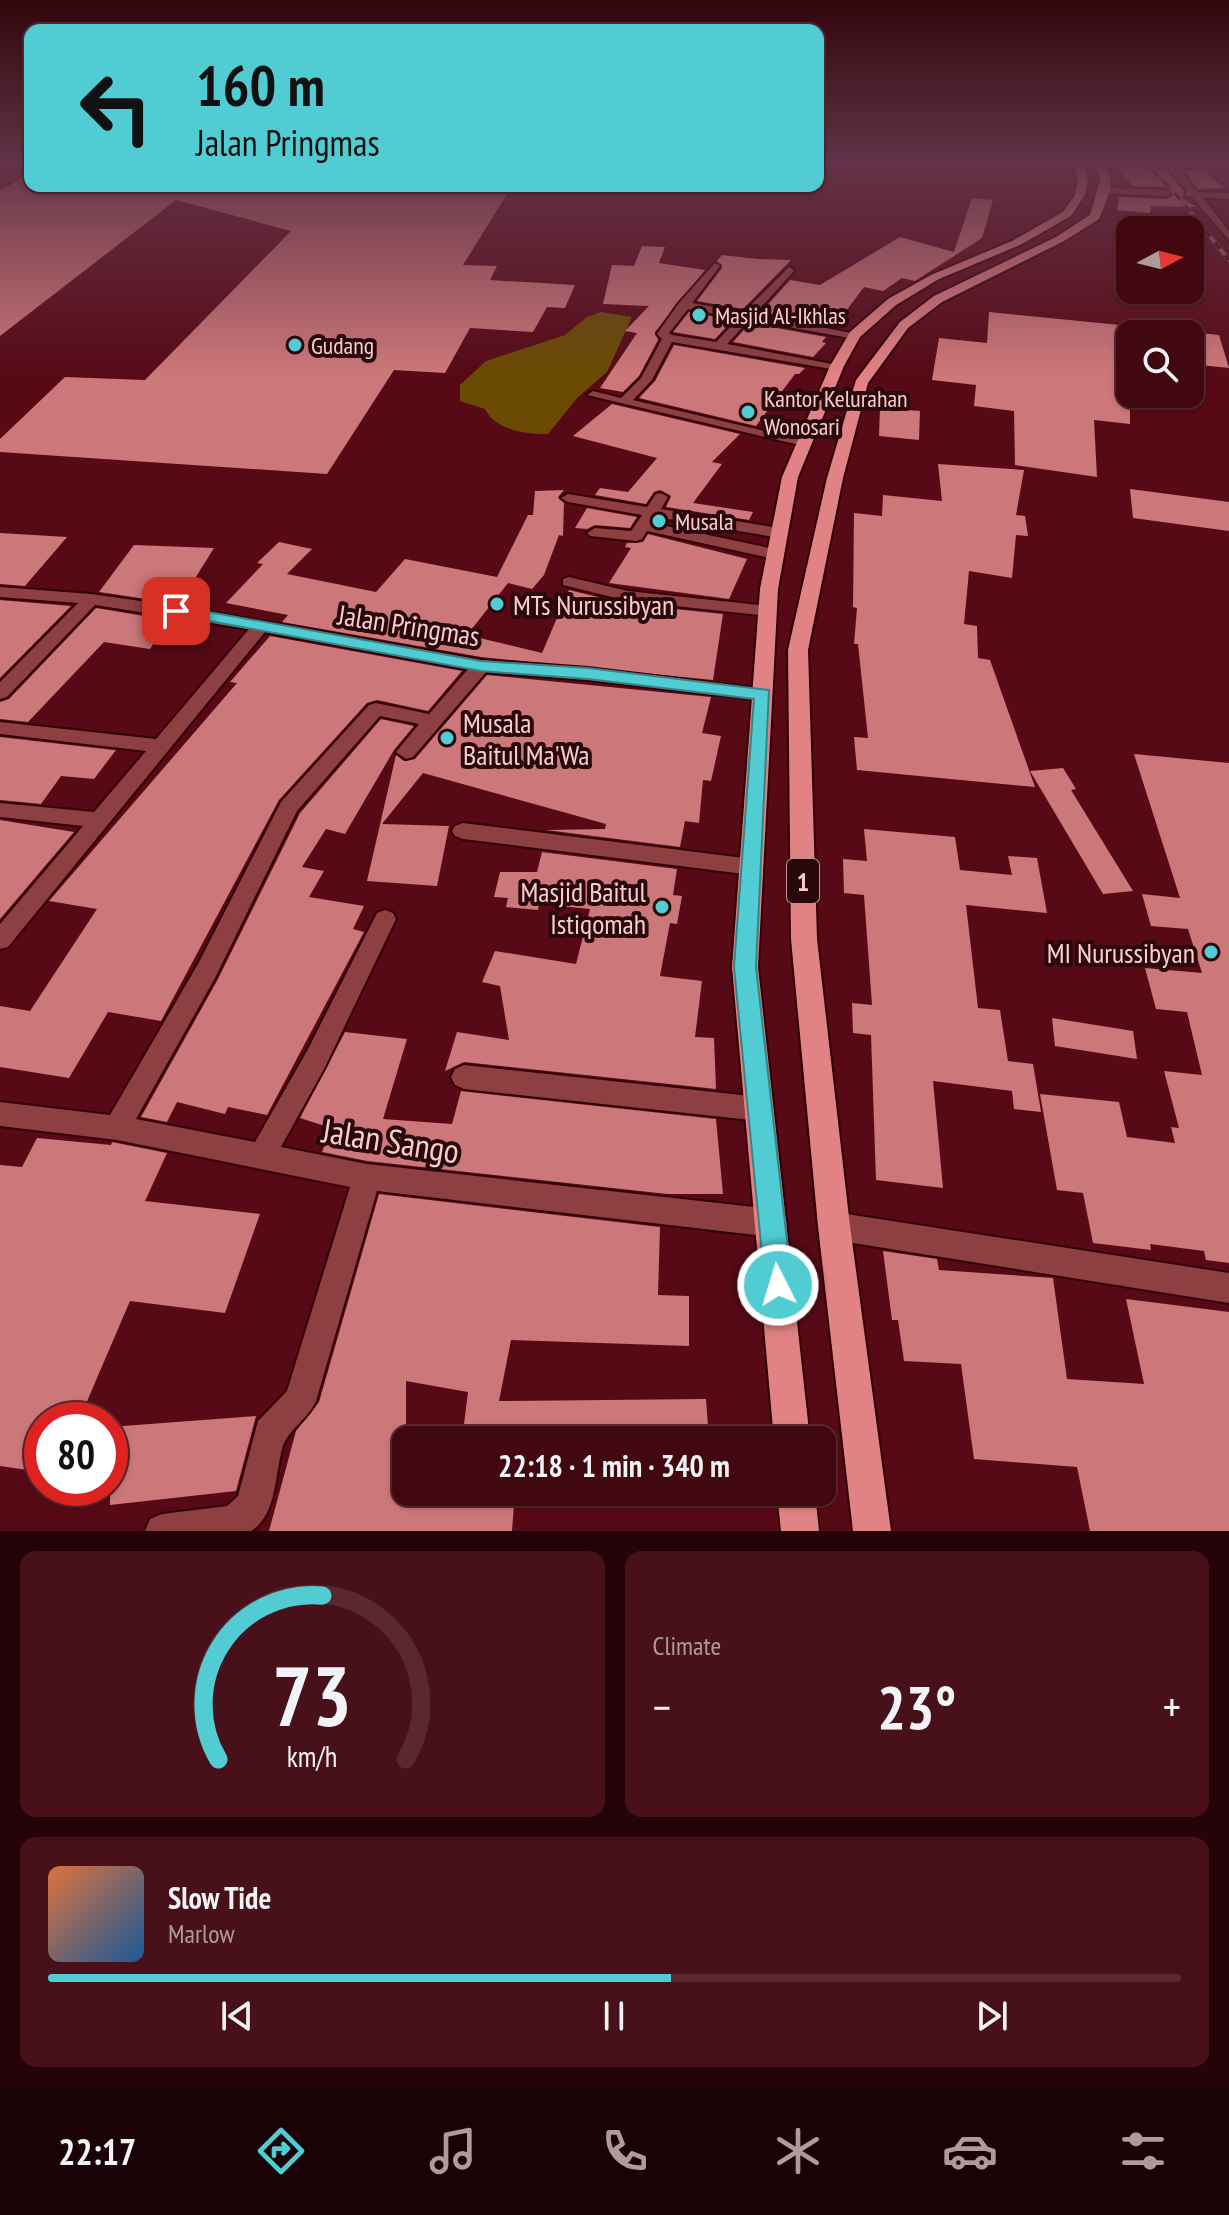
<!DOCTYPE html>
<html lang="en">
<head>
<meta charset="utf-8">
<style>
  body { margin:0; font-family:"PT Sans Narrow",sans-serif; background:#481119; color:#f1f3f6; height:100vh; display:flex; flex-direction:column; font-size:30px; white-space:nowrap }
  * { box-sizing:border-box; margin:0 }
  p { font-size:26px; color:#ae9a9f }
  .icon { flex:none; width:44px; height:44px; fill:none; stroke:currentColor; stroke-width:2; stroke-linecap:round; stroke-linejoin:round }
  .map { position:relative; height:1531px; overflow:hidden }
  .sheet { display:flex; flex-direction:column; gap:20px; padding:20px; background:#240409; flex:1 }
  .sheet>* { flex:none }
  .guide { position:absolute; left:24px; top:24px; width:800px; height:168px; border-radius:16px; box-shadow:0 2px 6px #0004,0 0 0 2px #5a2930; background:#51ccd2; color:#111; overflow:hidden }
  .needle { width:52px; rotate:83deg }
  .buttons { position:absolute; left:1116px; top:216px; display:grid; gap:16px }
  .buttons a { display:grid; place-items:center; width:88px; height:88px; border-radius:16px; background:#410810; box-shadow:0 2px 6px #0004,0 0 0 2px #5a2930; font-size:40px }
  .speed { position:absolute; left:24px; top:1402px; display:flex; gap:16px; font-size:40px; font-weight:700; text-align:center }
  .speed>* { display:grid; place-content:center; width:104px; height:104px; border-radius:50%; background:#410810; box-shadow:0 2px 6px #0004,0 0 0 2px #5a2930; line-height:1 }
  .speed .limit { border:12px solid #d22; background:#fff; color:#111 }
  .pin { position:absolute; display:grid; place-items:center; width:68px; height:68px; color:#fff; margin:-34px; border-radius:16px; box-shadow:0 4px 12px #0006 }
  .me { position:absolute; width:88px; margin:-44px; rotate:355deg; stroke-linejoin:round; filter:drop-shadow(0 0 6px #0008) }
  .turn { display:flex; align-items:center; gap:28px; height:168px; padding:0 40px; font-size:36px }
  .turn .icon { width:104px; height:104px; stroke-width:2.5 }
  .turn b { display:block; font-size:56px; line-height:68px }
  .big { font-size:60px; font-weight:700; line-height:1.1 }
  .sheet .tile { flex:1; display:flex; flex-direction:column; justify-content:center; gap:12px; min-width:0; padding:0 28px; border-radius:16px; background:#481119 }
  .sheet .dial { align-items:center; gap:0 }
  .dial svg { height:208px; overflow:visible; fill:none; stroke:#5a2930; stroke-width:7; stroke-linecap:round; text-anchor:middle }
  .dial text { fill:#f1f3f6; stroke:none }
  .song { display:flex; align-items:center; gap:24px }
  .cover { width:96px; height:96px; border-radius:12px; background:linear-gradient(135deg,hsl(20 70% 55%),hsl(210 70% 35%)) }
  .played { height:8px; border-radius:4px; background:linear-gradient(90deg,#51ccd2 55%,#5a2930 55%) }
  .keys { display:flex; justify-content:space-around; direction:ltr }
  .heat { display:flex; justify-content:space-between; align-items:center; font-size:44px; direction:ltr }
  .sheet .tiles { flex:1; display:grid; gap:20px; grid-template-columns:1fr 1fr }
  .tile:last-child { grid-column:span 2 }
  .trip { position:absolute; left:392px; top:1426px; width:444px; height:80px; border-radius:16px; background:#410810; box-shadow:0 2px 6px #0004,0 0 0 2px #5a2930; font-weight:700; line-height:80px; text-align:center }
  .tab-bar { display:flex; height:128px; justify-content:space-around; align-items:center; background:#1a0306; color:#ae9a9f }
  .tab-bar .icon { width:56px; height:56px }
  .tab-bar .active { color:#51ccd2 }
  .tab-bar b { font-size:36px; color:#f1f3f6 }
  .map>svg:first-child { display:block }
  .green { fill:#6b4b04 }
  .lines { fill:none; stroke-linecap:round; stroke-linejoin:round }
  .stream { stroke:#592c64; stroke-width:4 }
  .building { fill:#cc7779 }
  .minor-casing { stroke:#320005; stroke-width:4 }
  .trunk-casing { stroke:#320005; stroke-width:4 }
  .minor { fill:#8d3f42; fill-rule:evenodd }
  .trunk { fill:#e18284; fill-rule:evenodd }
  .rail-casing { stroke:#a26369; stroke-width:4 }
  .rail { stroke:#29090b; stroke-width:3; stroke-dasharray:8; stroke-linecap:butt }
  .route { fill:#51ccd2; stroke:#358588; stroke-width:2 }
  .poi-dot { fill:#51ccd2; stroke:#29090b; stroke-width:3 }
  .labels { text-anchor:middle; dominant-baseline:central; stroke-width:8; stroke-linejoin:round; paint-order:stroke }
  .far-poi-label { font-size:24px; fill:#fbcccc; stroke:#29090b; text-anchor:start }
  .shield { fill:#29090b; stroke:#bc9292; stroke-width:2 }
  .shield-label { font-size:26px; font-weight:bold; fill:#fbcccc }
  .poi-label { font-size:28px; fill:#fbcccc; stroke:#29090b; text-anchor:start }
  .street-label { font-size:28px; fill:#fbcccc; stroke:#29090b }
  .near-street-label { font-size:34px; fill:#fbcccc; stroke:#29090b }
</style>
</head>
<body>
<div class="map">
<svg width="1229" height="1531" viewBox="0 0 1229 1531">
  <rect width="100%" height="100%" fill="#570a16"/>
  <path class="green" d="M601,312L632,317L607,372L578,397L548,434C526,434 496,431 485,409L460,401V385L486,361L565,335L587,317Z"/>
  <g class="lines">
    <path class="stream" d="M1201,159L1229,185"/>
  </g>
  <path class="building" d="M1141,159H1149L1156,168L1166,170L1184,192L1182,198L1196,207L1151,206L1150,213L1117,210L1119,197L1167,199L1175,194L1167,187L1133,186L1118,168L1142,167L1145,164Z
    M1183,170L1204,171L1225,188L1198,189Z
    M30,173V186H512L463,265L497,266L490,280L575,285L565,308L547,307L533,332L470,328L445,373L394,370L327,474L0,452V439L65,377L145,380L291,231L176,200L0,336V191Z
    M972,198L993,200L982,238L915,281L902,278L883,291L864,287L834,327L761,312L790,280L820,285L900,237L954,252Z
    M642,246L665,247L659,263L705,270L655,332L658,340L639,376L623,392L600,388L637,333L625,331L649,306L603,304L612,265L634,266Z
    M722,255L758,259L791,260L743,309L697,301L722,268L717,261Z
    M689,312L733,320L715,339L673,332Z
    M989,312L1130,326V424L1094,420L1097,477L1015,465L1014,411L974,406L976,385L932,380L939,338L987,343Z
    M750,323L826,337L822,342L826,343L813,357L733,342Z
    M1190,332L1219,335L1229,368L1190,364Z
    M674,345L805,368L799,374H795L756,426L639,398L655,381Z
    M612,404L740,434L712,462L722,464L693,503L753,512L749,520L666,507L671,496L660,490L654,492L646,504L595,495L600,488L628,492L657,458L573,436Z
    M880,408L920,411L919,440L879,436Z
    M938,464L1024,470L1016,515L1025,516L1028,536L1016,535L1012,578L969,571L964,624L977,626L978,658L990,660L1035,787L857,770L854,737L868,738L858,644H854L857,608L853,607L854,513L882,516L883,495L942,501Z
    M1130,489L1229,502V531L1133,518Z
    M564,490L558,497L564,503L563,536L559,535L544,575L532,589L508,583L467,635L542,653L569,590L627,604L723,614L713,680L481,657L282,622L288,615L226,603L263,564L257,563L279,542L312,549L287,574L376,592L405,559L497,577L528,515H533L535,491Z
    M587,508L637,517L630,528L595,525L587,529L575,528Z
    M0,533L67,537L25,586L0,584Z
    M648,534L747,559L729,599L609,583L631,548L625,547L627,543L643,542Z
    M134,545L214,548L179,604L99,592Z
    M0,600L71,606L0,678Z
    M96,608L169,620L150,649L104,642L28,722L0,719V702L9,699Z
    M270,636L462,671L428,711L377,700L367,703L279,800L161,1021L108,1012L69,1078L0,1067V1006L30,1011L97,909L49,901L237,683L230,682Z
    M487,675L711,697L702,733L721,736L711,781L703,780L699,823L685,821L680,847L546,830L605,829L606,824L423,773L382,824L449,826L437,886L367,881L396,755L404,761L415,759Z
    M381,719L414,726L394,750L345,834L326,829L302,867L324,871L309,897L364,906L353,929L364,932L267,1115L228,1107L225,1114L177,1102L167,1122L141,1117L218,979L300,813Z
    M0,737L114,750H116L94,779L61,776L41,804L0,800Z
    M1134,754L1229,763V1263L1206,1260L1204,1251L1150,1244L1151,1250L1093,1243L1083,1193L1057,1190L1040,1094L1119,1102L1127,1137L1175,1143L1171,1127L1179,1128L1164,1071L1202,1075L1187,1012L1156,1009L1145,968L1202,973L1188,929L1151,926L1142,894L1180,898Z
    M1063,768L1076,789L1071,790L1133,891L1103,894L1030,771Z
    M0,820L74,832L0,919Z
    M864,829L955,837L960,870L1012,875L1008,856L1037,858L1047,913L966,905L978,1008L1000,1010L1008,1061L1033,1064L1041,1112L1014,1109L1012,1091L933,1081L943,1188L876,1180L871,1035L853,1033L852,1003L872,1005L864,895L844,893L843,859L867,861Z
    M542,852L677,869L673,895L682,896L677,924L670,923L660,976L702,981L695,1037L714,1038L716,1089L464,1062L445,1071L457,1032L509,1040L500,986L482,982L495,951L576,964L590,909L539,904L538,910L506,907L508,898L494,897L500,872H537Z
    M1052,1018L1133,1031L1137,1059L1055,1046Z
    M345,1032L407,1039L383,1119L452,1124L461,1091L716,1119L723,1194H667L367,1161L322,1152L331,1128L300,1118Z
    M37,1138L111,1145L112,1142L167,1153L145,1201L260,1214L225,1313L130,1301L79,1420H42V1472L0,1466V1165L22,1167Z
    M379,1194L660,1227L658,1295L689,1296V1346L511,1340L499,1401L706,1399L709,1440H462L468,1392L406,1381V1492H515L512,1531H269L296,1431L319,1402Z
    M883,1251L937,1259L939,1270L1053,1278L1067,1379L1144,1384L1126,1299L1229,1312V1531H1090L1077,1467L974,1459L961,1364L904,1361L898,1320H892Z
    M256,1416L236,1491L110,1505V1427Z"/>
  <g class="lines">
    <g class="minor-casing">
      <path id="minor" d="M1152,159L1229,163V169L1177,167L1197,192L1229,193V199L1202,197L1229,231V240L1192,197L1185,196L1187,191L1168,167L1158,166Z
        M1100,160L1138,161L1142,164L1097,165Z
        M1105,188L1167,190L1172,193L1167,196L1102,193Z
        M715,263L720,266L692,303L744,312L789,267L794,270L793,272L755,314L861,335L855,339L749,320L727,344L843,366L837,370L672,342L652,380L633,400L808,441V447L587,395L593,391L621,398L641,378L662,339L657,334L679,303ZM688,309L739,318L716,342L672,335L669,333Z
        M661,493L668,497L661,509L780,528L788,533L780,538L656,517L652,523L774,549L782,554L774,559L647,531L642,539L636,541L590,536L587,533L595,528L631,531L642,515L568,502L561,498L568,494L647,507L656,494Z
        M569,577L628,591L768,606L777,611L768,616L628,601L563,585V579Z
        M0,587L91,594L176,606L481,660L588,668L770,690L772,694L770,698L763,700L588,680L486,672L413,757L406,759L396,752L419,724L380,716L297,811L215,978L136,1119L255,1142L307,1051L377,913L385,910L393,913L396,919L325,1067L281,1147L367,1164L773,1209L783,1213L787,1223L783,1233L773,1237L377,1191L316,1401C309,1418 289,1429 283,1446C275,1472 277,1516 251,1531H145L150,1519L162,1514L227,1506L238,1496L258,1421L287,1391L350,1187L117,1140L0,1126V1102L110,1115L198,964L281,802L369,705L376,703L429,714L468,669L265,632L8,947L0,949V924L83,826L0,817V803L94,812L146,751L0,734V722L156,739L249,629L95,605L7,697L0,699V682L78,603L0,597Z
        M463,823L752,859L760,861L763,867L760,873L752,875L463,839L455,836L452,831L455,826Z
        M464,1065L760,1097L769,1100L773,1109L769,1118L760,1121L464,1089L455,1085L451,1077L455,1069Z
        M834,1212L1229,1273V1303L834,1240L824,1236L820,1226L824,1216Z"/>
    </g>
    <g class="trunk-casing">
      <path id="trunk" d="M1072,159H1082L1088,180L1085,195L1071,216L1020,245L939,279L896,305L860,337L844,366L798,477L778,589L758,967L810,1440H774L732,967L760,589L782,477L830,366L850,332L888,299L931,275L1012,241L1063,212L1075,195L1078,180Z
        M1093,159H1102L1111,178L1110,191L1099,219L1064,241L942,302L908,328L868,383L843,478L808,650L817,939L850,1226L891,1531H853L818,1226L791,939L788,650L827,478L856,380L900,322L934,296L1056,237L1090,215L1101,178Z
        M777,1492H815L819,1531H781Z"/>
    </g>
    <use href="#minor" class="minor"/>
    <use href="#trunk" class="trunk"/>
    <g class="rail-casing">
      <path id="rail" d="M1141,159L1175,193L1229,260"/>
    </g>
    <use href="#rail" class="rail"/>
  </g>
  <linearGradient id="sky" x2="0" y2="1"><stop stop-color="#30060c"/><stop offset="0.43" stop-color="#633347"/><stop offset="1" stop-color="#633347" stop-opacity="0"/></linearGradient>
  <rect width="1229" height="374" fill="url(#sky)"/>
  <path class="route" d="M176,606L481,661L588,668L769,690L756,967L792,1285L788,1295L778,1299L769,1295L765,1285L734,967L754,699L588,679L481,671L171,614L168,611Z"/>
  <g class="poi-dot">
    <circle cx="699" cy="315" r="8"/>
    <circle cx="295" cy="345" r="8"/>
    <circle cx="748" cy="412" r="8"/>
    <circle cx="659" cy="521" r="8"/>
    <circle cx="497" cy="604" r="8"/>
    <circle cx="447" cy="738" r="8"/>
    <circle cx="662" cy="907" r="8"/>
    <circle cx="1211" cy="952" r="8"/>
  </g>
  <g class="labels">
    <g class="far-poi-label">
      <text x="715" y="315">Masjid Al-Ikhlas</text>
      <text x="311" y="345">Gudang</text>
      <text x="764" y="398">Kantor Kelurahan<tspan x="764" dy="28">Wonosari</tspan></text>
      <text x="675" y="521">Musala</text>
    </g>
    <rect class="shield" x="787" y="859" width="32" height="44" rx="6"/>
    <g class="shield-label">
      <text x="803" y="881">1</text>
    </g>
    <g class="poi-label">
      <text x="513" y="604">MTs Nurussibyan</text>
      <text x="463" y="722">Musala<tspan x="463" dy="32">Baitul Ma'Wa</tspan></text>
      <text x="646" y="891" text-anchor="end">Masjid Baitul<tspan x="646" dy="32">Istiqomah</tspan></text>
      <text x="1195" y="952" text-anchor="end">MI Nurussibyan</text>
    </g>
    <g class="street-label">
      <text transform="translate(409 625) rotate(9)">Jalan Pringmas</text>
    </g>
    <g class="near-street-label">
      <text transform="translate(391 1140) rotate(9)">Jalan Sango</text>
    </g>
  </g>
</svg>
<div class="buttons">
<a><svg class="needle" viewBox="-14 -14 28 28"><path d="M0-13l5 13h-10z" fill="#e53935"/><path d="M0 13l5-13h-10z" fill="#ae9a9f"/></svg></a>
<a><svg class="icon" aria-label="search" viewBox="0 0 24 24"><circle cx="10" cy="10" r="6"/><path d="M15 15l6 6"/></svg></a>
</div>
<div class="speed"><div class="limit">80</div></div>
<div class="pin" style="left:176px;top:611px;background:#d93025"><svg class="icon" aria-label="arrive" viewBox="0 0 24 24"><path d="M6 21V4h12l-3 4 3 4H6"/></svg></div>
<svg class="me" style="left:778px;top:1285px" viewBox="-20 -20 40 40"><circle r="17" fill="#51ccd2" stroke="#fff" stroke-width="3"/><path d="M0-11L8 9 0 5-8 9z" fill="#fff"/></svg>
<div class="trip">22:18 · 1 min · 340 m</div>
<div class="guide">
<div class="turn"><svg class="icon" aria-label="left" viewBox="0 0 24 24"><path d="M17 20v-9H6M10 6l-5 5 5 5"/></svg><div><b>160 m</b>Jalan Pringmas</div></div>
</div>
</div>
<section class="sheet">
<div class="tiles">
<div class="tile dial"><svg viewBox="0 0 100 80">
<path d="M14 69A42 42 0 1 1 86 69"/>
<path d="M14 69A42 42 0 0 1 54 6" stroke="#51ccd2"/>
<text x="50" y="56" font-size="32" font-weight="700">73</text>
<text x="50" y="72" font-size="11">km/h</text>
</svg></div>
<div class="tile"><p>Climate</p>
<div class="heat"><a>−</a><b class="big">23°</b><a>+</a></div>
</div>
<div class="tile">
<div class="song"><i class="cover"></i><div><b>Slow Tide</b><p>Marlow</p></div></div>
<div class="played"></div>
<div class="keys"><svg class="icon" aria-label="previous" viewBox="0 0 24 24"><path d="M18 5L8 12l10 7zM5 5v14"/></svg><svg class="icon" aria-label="pause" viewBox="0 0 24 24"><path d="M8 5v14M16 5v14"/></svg><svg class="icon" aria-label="next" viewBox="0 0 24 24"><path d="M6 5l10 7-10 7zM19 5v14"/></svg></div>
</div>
</div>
</section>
<nav class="tab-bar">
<b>22:17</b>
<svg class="icon active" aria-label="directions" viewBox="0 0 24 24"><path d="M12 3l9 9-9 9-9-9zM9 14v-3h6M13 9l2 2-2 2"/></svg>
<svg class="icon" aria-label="music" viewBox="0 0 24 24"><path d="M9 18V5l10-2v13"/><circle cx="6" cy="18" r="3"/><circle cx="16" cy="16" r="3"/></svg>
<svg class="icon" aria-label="phone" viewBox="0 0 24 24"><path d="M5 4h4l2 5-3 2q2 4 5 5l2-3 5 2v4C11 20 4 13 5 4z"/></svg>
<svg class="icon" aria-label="climate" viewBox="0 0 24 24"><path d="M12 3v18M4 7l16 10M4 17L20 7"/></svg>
<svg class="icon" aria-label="car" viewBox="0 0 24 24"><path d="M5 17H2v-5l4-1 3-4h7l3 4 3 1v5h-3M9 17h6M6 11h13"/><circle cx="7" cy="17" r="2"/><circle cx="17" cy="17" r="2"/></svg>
<svg class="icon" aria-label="filters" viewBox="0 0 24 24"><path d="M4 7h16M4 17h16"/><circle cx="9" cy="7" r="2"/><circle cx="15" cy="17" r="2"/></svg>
</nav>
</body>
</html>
